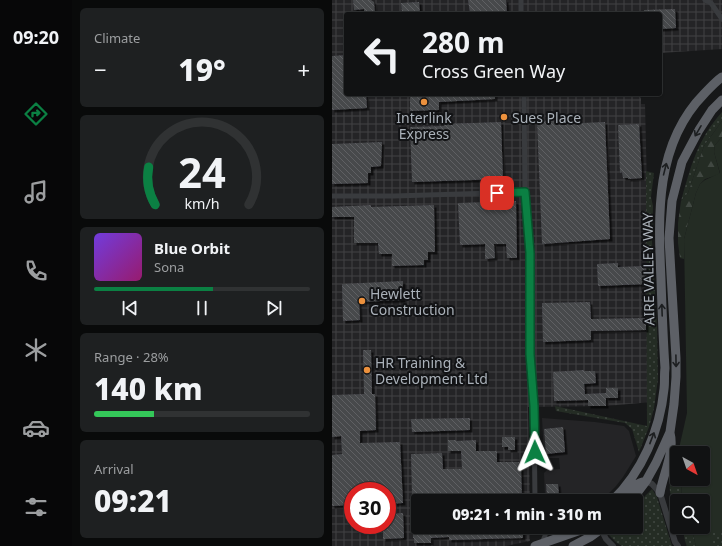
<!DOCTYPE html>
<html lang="en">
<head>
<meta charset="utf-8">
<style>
  body { margin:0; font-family:"Noto Sans",sans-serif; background:#1e2021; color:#f1f3f6; height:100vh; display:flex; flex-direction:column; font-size:15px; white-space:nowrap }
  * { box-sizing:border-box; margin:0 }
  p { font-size:13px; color:#9c9ea0 }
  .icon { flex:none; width:22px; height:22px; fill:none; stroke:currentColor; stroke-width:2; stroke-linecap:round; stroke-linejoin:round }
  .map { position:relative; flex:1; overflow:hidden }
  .sheet { display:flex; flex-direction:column; gap:8px; padding:8px; background:#090a0a; width:260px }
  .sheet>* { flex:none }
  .banner { position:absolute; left:12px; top:12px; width:318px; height:84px; border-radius:4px; box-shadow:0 1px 3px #0004,0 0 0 1px #303233; background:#111213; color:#f1f3f6; overflow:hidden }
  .needle { width:26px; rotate:140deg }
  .tools { position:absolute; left:338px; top:446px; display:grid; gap:8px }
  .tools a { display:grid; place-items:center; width:40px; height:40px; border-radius:4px; background:#111213; box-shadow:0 1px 3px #0004,0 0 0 1px #303233; font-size:20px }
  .speed { position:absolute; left:12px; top:482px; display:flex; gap:8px; font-size:20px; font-weight:700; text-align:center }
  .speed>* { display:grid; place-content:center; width:52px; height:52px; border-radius:50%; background:#111213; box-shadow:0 1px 3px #0004,0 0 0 1px #303233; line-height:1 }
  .speed .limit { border:6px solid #d22; background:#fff; color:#111 }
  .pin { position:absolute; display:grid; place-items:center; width:34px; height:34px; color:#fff; margin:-17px; border-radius:8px; box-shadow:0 2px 6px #0006 }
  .me { position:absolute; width:44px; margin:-22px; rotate:359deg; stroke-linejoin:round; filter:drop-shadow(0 0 3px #0008) }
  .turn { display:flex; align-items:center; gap:14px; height:84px; padding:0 12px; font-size:18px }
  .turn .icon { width:52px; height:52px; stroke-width:2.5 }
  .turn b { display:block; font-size:28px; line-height:34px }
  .big { font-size:30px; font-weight:800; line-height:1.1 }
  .sheet .widget { flex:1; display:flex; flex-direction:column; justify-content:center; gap:6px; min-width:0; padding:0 14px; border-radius:6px; background:#1e2021 }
  .sheet .dial { align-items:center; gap:0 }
  .dial svg { height:104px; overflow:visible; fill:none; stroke:#303233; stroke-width:7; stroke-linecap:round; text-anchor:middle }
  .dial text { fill:#f1f3f6; stroke:none }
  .song { display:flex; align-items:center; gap:12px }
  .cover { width:48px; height:48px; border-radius:6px; background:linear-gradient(135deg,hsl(260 70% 55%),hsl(320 70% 35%)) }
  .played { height:4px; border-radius:2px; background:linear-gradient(90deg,#0b8043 55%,#303233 55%) }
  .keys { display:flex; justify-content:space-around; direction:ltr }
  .heat { display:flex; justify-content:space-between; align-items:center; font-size:22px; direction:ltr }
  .charge { height:6px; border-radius:3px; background:linear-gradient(90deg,#34c759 28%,#303233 0) }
  .trip { position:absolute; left:79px; top:494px; width:232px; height:40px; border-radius:4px; background:#111213; box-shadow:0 1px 3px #0004,0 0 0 1px #303233; font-weight:800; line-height:40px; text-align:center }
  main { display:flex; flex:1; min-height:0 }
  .menu { display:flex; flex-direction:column; width:72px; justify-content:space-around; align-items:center; background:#070708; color:#9c9ea0 }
  .menu .icon { width:28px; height:28px }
  .menu .current { color:#0b8043 }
  .menu b { font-size:18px; color:#f1f3f6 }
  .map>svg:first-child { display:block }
  .built { fill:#242426 }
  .industrial { fill:url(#industrial-grid); fill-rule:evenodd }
  .grass { fill:url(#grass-dots) }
  .forest { fill:url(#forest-firs) }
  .park { fill:#242c24 }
  .building { fill:url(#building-back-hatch); filter:url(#shadow) }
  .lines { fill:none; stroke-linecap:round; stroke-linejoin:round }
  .minor { stroke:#393b3e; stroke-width:5 }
  .tertiary { stroke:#393b3e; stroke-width:6 }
  .trunk { stroke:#5d6066; stroke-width:9 }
  .oneway { stroke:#1d1f21 }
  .route-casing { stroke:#07532c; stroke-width:10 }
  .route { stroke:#0b8043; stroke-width:7 }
  .poi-dot { fill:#ec913d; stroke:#121315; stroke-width:1.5 }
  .labels { text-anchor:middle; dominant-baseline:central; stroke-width:4; stroke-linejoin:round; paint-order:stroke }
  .poi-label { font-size:14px; fill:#aab1b9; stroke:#121315; text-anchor:start }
  .street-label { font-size:14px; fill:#aab1b9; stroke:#121315 }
</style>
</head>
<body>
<main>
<nav class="menu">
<b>09:20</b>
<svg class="icon current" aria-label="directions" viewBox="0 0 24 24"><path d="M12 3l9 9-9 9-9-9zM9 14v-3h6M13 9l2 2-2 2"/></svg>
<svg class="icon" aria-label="music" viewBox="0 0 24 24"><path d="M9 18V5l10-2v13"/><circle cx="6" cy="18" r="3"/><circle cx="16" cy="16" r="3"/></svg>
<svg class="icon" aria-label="phone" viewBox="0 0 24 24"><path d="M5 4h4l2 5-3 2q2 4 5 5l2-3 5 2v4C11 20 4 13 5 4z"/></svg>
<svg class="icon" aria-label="climate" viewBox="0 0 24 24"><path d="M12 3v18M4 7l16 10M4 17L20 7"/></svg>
<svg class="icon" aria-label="car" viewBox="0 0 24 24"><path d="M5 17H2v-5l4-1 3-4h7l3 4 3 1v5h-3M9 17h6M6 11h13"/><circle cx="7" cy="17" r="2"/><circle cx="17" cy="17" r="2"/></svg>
<svg class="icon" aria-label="filters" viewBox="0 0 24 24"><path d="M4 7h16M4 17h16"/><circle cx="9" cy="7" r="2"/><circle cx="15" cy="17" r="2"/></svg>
</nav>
<section class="sheet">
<div class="widget"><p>Climate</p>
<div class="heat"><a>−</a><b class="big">19°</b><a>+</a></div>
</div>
<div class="widget dial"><svg viewBox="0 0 100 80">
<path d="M14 69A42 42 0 1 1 86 69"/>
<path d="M14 69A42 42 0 0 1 9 40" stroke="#0b8043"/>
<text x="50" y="56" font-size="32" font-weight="700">24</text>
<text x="50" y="72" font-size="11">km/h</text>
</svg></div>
<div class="widget">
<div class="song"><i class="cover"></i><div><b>Blue Orbit</b><p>Sona</p></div></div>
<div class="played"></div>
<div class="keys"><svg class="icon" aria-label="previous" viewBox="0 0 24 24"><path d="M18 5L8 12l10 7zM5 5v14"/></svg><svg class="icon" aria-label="pause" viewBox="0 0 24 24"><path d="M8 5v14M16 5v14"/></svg><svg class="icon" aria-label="next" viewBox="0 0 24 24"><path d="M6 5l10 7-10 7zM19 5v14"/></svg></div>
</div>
<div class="widget"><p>Range · 28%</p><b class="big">140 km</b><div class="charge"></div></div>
<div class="widget"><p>Arrival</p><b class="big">09:21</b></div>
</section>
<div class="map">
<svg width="390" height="546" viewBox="0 0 390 546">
  <defs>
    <pattern id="industrial-grid" width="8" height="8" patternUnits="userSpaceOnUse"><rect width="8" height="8" fill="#242426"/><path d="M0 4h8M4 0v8" fill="none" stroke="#414143"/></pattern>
    <pattern id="grass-dots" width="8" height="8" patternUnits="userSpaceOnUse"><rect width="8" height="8" fill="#242c24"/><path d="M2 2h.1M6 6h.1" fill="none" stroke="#414842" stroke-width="1.8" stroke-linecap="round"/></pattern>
    <pattern id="forest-firs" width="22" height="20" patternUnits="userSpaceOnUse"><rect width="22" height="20" fill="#242c24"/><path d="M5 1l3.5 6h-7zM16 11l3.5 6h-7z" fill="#414842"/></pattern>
    <pattern id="building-back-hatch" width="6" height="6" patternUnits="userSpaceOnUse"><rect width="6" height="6" fill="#47484c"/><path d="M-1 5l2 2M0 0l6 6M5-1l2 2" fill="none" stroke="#5f6064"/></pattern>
    <filter id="shadow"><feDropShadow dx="2.5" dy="2.5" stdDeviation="0" flood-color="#0009"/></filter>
  </defs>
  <rect width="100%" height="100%" fill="#171819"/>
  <path class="built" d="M210,418L263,422L292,426L297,431L304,456L291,477L284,486L269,501H217L214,499L213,497L212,473L215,470L228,469L227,458H215L212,456Z"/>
  <path class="industrial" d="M0,0H390V49L328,53V14H14V94H305L309,98V104H313L320,402L274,406L196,407L198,501H86V527H198V541L174,546H0ZM21,491H55V525H21Z"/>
  <path class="grass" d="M390,112V121L372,146L356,193L349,201C359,166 365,140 390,112Z
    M314,171L322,173L319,197L321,206L320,242L325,327L326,379L322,408L317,427L307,452L300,429L293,423L224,411L223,406L315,426Z
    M345,463V479H352C348,488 349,492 352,501H345V509C334,488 337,486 344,464Z
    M320,489L325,497L340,546H290L285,543L276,534L279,533L283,527H304V509L309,503L313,496Z
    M351,527H359L364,546H355C352,540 352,534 351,527Z
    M379,531H390V546H379Z"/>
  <path class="forest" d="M390,121V137L383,145L382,152L388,174L373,179L368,184L364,193L352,239V259L348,258L346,243V223L349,201L356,193L372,146Z"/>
  <path class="park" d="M390,137V531H379V546H364L359,527H371V501H352C349,492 348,488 352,479H371V453H346L355,413L352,239L364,193L368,184L373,180L388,173L382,152L383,145Z"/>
  <path class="building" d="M21,0H39L42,2L43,14H32V9L22,10Z
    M136,0H174L175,14H138Z
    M87,2L88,14H70L69,3Z
    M343,9L344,28L328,29V14H312V10Z
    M14,55V94H34L35,108L0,110V56Z
    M78,94H163V99L107,102V110L78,111Z
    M228,120V124L273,122L278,239L210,244L205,121Z
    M169,122L171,179L80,182L78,127L112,126V124Z
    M307,124L310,178L296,179V178H291L290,172L288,173L286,125Z
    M50,142L49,166L39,167V173H36V183L0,184V144Z
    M184,201L185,258H175L174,244H162L163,258L153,259V244L128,245L126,203Z
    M39,205V207L102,205L103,252H96V260H92V265L60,266V254H47L46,243H22V217H0V207Z
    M286,263V267L314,266L315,284L266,286L265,264Z
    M71,281V300L27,302L28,320L11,321L10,284Z
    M258,302L259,319L314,318V330L259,331V340L211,342L210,303Z
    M31,350H39L40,394H43L44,430L28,431V443L68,442L71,503L55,504V491H21V505L0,506V455L10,454L9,436L0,437V395L32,394Z
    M252,370V371H263L264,383L252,384L253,394L274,393V388H286V398H274V406H256V400L222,401L221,372Z
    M138,418V430L80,432L79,419Z
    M231,427L233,452L214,454L212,429Z
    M170,437H183V450H176V447H170Z
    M116,440H124V441L144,440V451H165V462H187V467H189L190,501H86V527H191V538L117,540V537L99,538V543H82V538H81L79,454L110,453L111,469H130L129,451H116Z
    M214,484H226L227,496L215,497Z
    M71,513L72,538L51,539V525H55V514Z"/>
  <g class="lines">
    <path class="minor" d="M189,0V14
      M373,0L379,3L390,19
      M192,94L193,192L198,253L199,354L202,415L203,501
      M0,196H62L193,192
      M210,543L213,536L214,527"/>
    <path class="tertiary" d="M314,481L320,484L328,493L343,542L346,546
      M269,529L274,539L281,546"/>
    <path class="trunk" d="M328,493C331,474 343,452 338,433
      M280,501C310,472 328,430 332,389C333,382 332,375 333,368C331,338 330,309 329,280C326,214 323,144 372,94C378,88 383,82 390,77
      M289,501C295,494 302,484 311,482
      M299,501L314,481L324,463L338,432L342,404L344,377V358L339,274L337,238L340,201L350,162L367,130L380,110L390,100
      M203,546L246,531L251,527
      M241,546L258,537L272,527"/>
  </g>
  <defs><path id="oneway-shaft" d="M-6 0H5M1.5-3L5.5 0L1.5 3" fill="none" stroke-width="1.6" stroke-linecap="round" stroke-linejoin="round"/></defs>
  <g class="oneway">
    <use href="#oneway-shaft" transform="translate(366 131) rotate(120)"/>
    <use href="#oneway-shaft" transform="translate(333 169) rotate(-76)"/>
    <use href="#oneway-shaft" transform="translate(330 310) rotate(-92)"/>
    <use href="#oneway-shaft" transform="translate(344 361) rotate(89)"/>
    <use href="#oneway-shaft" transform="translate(320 438) rotate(-69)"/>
  </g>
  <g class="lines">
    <g class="route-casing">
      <path id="route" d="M165,193L193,192L198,253V354L202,406L203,452"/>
    </g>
    <use href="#route" class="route"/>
  </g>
  <g class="poi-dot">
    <circle cx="92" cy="102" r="4"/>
    <circle cx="172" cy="117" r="4"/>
    <circle cx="30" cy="301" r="4"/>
    <circle cx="35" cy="370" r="4"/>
  </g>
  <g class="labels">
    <g class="poi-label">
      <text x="92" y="117" text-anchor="middle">Interlink<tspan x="92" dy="16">Express</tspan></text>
      <text x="180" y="117">Sues Place</text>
      <text x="38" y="293">Hewlett<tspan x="38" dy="16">Construction</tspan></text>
      <text x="43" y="362">HR Training &amp;<tspan x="43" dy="16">Development Ltd</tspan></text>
    </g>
    <g class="street-label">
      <text transform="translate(316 269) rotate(-91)">AIRE VALLEY WAY</text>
    </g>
  </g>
</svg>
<div class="tools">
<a><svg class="needle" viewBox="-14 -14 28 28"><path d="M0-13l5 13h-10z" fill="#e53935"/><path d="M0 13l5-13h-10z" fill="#9c9ea0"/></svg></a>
<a><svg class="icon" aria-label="search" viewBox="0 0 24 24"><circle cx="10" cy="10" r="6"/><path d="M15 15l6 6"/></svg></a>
</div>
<div class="speed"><div class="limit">30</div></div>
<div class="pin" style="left:165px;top:193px;background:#d93025"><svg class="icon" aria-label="arrive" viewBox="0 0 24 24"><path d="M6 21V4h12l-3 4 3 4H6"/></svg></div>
<svg class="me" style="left:203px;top:452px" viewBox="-20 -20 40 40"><path d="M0-17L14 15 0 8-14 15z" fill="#0b8043" stroke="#fff" stroke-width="4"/></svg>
<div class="trip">09:21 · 1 min · 310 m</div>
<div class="banner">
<div class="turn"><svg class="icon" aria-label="left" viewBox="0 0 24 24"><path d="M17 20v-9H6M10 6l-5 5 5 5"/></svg><div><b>280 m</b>Cross Green Way</div></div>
</div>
</div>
</main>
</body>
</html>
